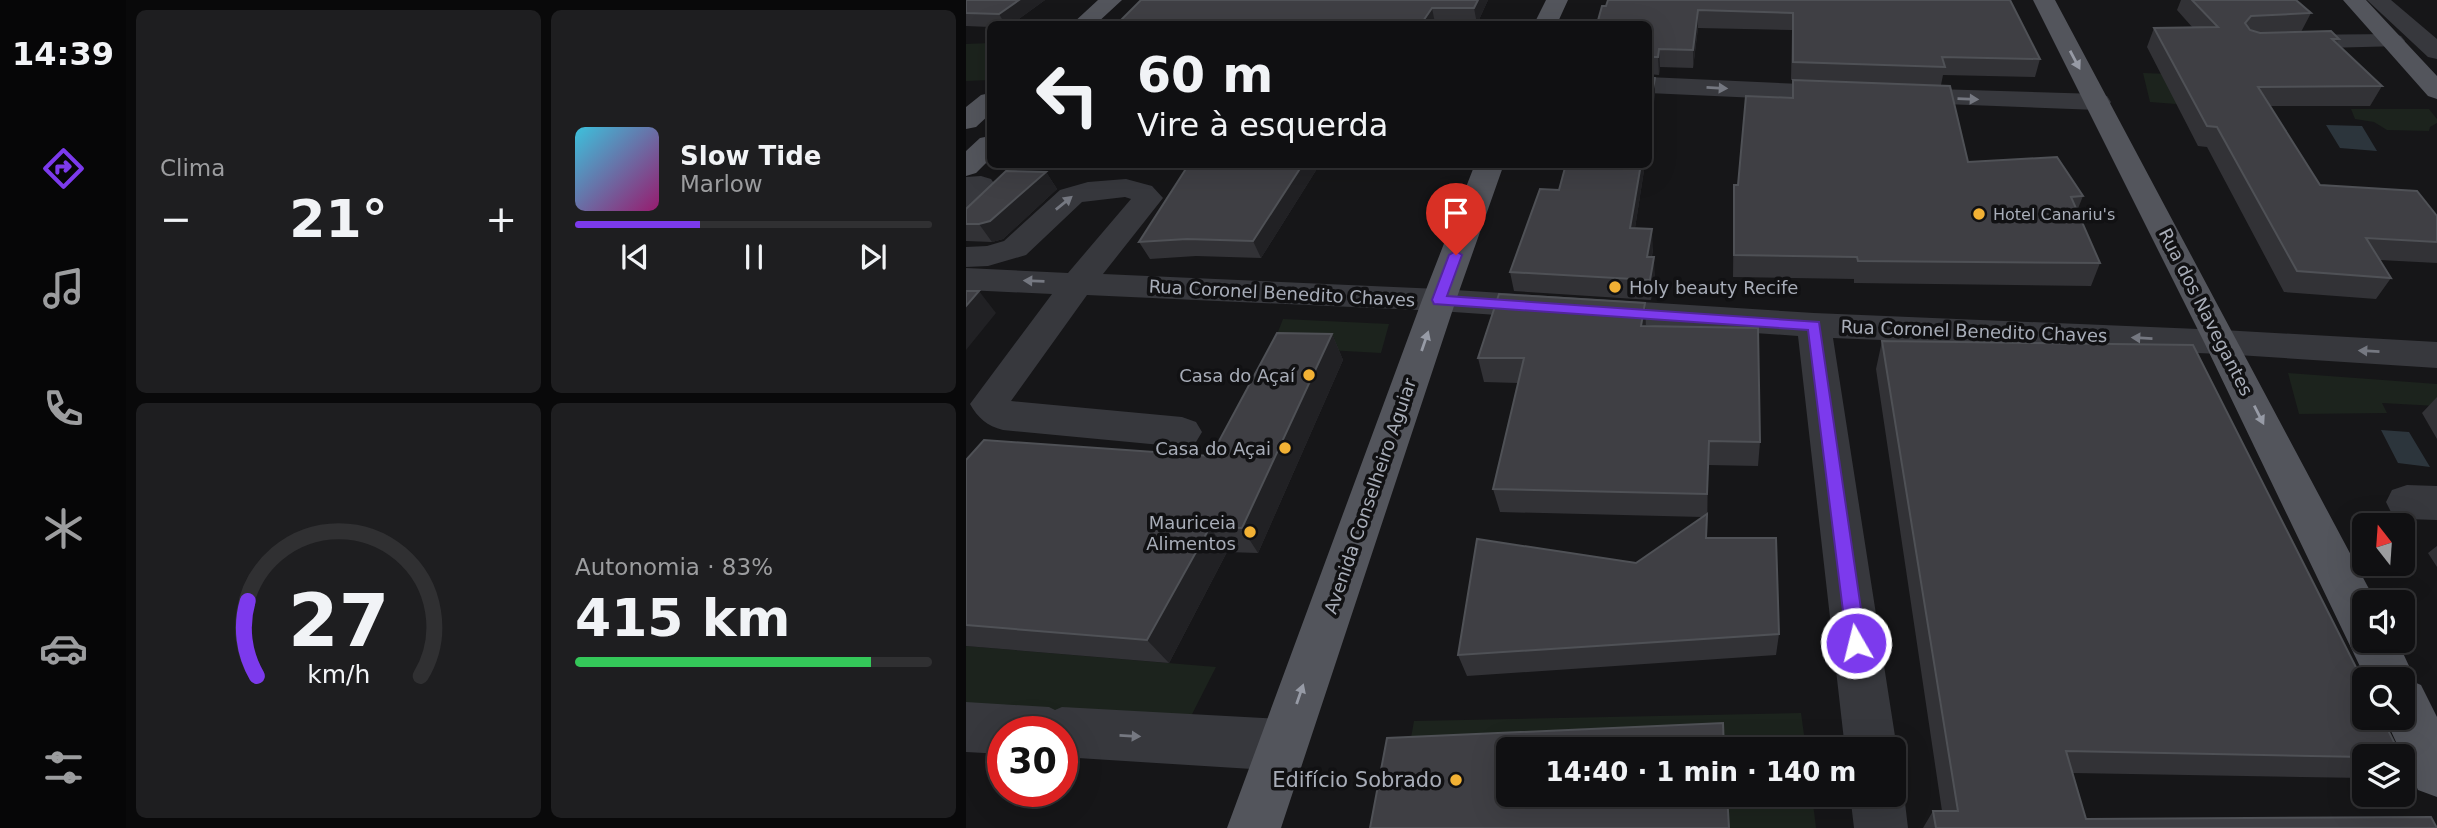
<!DOCTYPE html>
<html lang="pt">
<head>
<meta charset="utf-8">
<style>
  body { margin:0; font-family:"DejaVu Sans",sans-serif; background:#1e1e20; color:#f1f3f6; height:100vh; display:flex; flex-direction:column; font-size:26px; white-space:nowrap }
  * { box-sizing:border-box; margin:0 }
  p { font-size:23px; color:#9c9d9f }
  .icon { flex:none; width:38px; height:38px; fill:none; stroke:currentColor; stroke-width:2; stroke-linecap:round; stroke-linejoin:round }
  .map { position:relative; flex:1; overflow:hidden }
  .details { display:flex; flex-direction:column; gap:10px; padding:10px; background:#09090a; width:840px }
  .details>* { flex:none }
  .banner { position:absolute; left:21px; top:21px; width:665px; height:147px; border-radius:10px; box-shadow:0 7px 28px #0002,0 0 0 2px #303032; background:#101012; color:#f1f3f6; overflow:hidden }
  .needle { width:46px; rotate:343deg }
  .tools { position:absolute; left:1386px; top:513px; display:grid; gap:14px }
  .tools a { display:grid; place-items:center; width:63px; height:63px; border-radius:10px; background:#101012; box-shadow:0 7px 28px #0002,0 0 0 2px #303032; font-size:35px }
  .speed { position:absolute; left:21px; top:716px; display:flex; gap:14px; font-size:35px; font-weight:700; text-align:center }
  .speed>* { display:grid; place-content:center; width:91px; height:91px; border-radius:50%; background:#101012; box-shadow:0 7px 28px #0002,0 0 0 2px #303032; line-height:1 }
  .speed .limit { border:10px solid #d22; background:#fff; color:#111 }
  .pin { position:absolute; display:grid; place-items:center; width:60px; height:60px; color:#fff; margin:-72px -30px; border-radius:50% 50% 50% 0; rotate:-45deg; box-shadow:0 0 7px #0007 }
  .pin .icon { rotate:45deg }
  .me { position:absolute; width:77px; margin:-38px; rotate:352deg; stroke-linejoin:round; filter:drop-shadow(0 0 5px #0008) }
  .turn { display:flex; align-items:center; gap:24px; height:147px; padding:0 35px; font-size:32px }
  .turn .icon { width:91px; height:91px; stroke-width:2.5 }
  .turn b { display:block; font-size:49px; line-height:60px }
  .big { font-size:52px; font-weight:600; line-height:1.1 }
  .details .card { flex:1; display:flex; flex-direction:column; justify-content:center; gap:10px; min-width:0; padding:0 24px; border-radius:10px; background:#1e1e20 }
  .details .dial { align-items:center; gap:0 }
  .dial svg { height:182px; overflow:visible; fill:none; stroke:#303032; stroke-width:7; stroke-linecap:round; text-anchor:middle }
  .dial text { fill:#f1f3f6; stroke:none }
  .song { display:flex; align-items:center; gap:21px }
  .cover { width:84px; height:84px; border-radius:10px; background:linear-gradient(135deg,hsl(190 70% 55%),hsl(320 70% 35%)) }
  .played { height:7px; border-radius:4px; background:linear-gradient(90deg,#7c3aed 35%,#303032 35%) }
  .keys { display:flex; justify-content:space-around; direction:ltr }
  .heat { display:flex; justify-content:space-between; align-items:center; font-size:38px; direction:ltr }
  .charge { height:10px; border-radius:5px; background:linear-gradient(90deg,#34c759 83%,#303032 0) }
  .details .tiles { flex:1; display:grid; gap:10px; grid-template-columns:repeat(2,1fr) }
  .trip { position:absolute; left:530px; top:737px; width:410px; height:70px; border-radius:10px; background:#101012; box-shadow:0 7px 28px #0002,0 0 0 2px #303032; font-weight:600; line-height:70px; text-align:center }
  main { display:flex; flex:1; min-height:0 }
  .tabs { display:flex; flex-direction:column; width:126px; justify-content:space-around; align-items:center; background:#060607; color:#9c9d9f }
  .tabs .icon { width:49px; height:49px }
  .tabs .selected { color:#7c3aed }
  .tabs b { font-size:32px; color:#f1f3f6 }
  .map>svg:first-child { display:block }
  .green { fill:#1c231d }
  .water { fill:#2c353c }
  .lines { fill:none; stroke-linecap:round; stroke-linejoin:round }
  .minor { fill:#37383d; fill-rule:evenodd }
  .major { fill:#53555c; fill-rule:evenodd }
  .wall { fill:#323236 }
  .shaded-wall { fill:#212124 }
  .building { fill:#3f3f44; stroke:#4f5156; stroke-width:2 }
  .oneway { fill:#979ba6 }
  .oneway2 { fill:#757881 }
  .route { fill:#7c3aed; stroke:#51269a; stroke-width:2 }
  .poi-dot { fill:#f2b134; stroke:#111113; stroke-width:2.5 }
  .labels { text-anchor:middle; dominant-baseline:central; stroke-width:7; stroke-linejoin:round; paint-order:stroke }
  .far-poi-label { font-size:16px; fill:#a8adb8; stroke:#111113; text-anchor:start }
  .poi-label { font-size:18px; fill:#a8adb8; stroke:#111113; text-anchor:end }
  .street-label { font-size:18px; fill:#a8adb8; stroke:#111113 }
  .near-poi-label { font-size:21px; fill:#a8adb8; stroke:#111113; text-anchor:end }
</style>
</head>
<body>
<main>
<nav class="tabs">
<b>14:39</b>
<svg class="icon selected" aria-label="directions" viewBox="0 0 24 24"><path d="M12 3l9 9-9 9-9-9zM9 14v-3h6M13 9l2 2-2 2"/></svg>
<svg class="icon" aria-label="music" viewBox="0 0 24 24"><path d="M9 18V5l10-2v13"/><circle cx="6" cy="18" r="3"/><circle cx="16" cy="16" r="3"/></svg>
<svg class="icon" aria-label="phone" viewBox="0 0 24 24"><path d="M5 4h4l2 5-3 2q2 4 5 5l2-3 5 2v4C11 20 4 13 5 4z"/></svg>
<svg class="icon" aria-label="climate" viewBox="0 0 24 24"><path d="M12 3v18M4 7l16 10M4 17L20 7"/></svg>
<svg class="icon" aria-label="car" viewBox="0 0 24 24"><path d="M5 17H2v-5l4-1 3-4h7l3 4 3 1v5h-3M9 17h6M6 11h13"/><circle cx="7" cy="17" r="2"/><circle cx="17" cy="17" r="2"/></svg>
<svg class="icon" aria-label="filters" viewBox="0 0 24 24"><path d="M4 7h16M4 17h16"/><circle cx="9" cy="7" r="2"/><circle cx="15" cy="17" r="2"/></svg>
</nav>
<section class="details">
<div class="tiles">
<div class="card"><p>Clima</p>
<div class="heat"><a>−</a><b class="big">21°</b><a>+</a></div>
</div>
<div class="card">
<div class="song"><i class="cover"></i><div><b>Slow Tide</b><p>Marlow</p></div></div>
<div class="played"></div>
<div class="keys"><svg class="icon" aria-label="previous" viewBox="0 0 24 24"><path d="M18 5L8 12l10 7zM5 5v14"/></svg><svg class="icon" aria-label="pause" viewBox="0 0 24 24"><path d="M8 5v14M16 5v14"/></svg><svg class="icon" aria-label="next" viewBox="0 0 24 24"><path d="M6 5l10 7-10 7zM19 5v14"/></svg></div>
</div>
<div class="card dial"><svg viewBox="0 0 100 80">
<path d="M14 69A42 42 0 1 1 86 69"/>
<path d="M14 69A42 42 0 0 1 10 36" stroke="#7c3aed"/>
<text x="50" y="56" font-size="32" font-weight="700">27</text>
<text x="50" y="72" font-size="11">km/h</text>
</svg></div>
<div class="card"><p>Autonomia · 83%</p><b class="big">415 km</b><div class="charge"></div></div>
</div>
</section>
<div class="map">
<svg width="1471" height="828" viewBox="0 0 1471 828">
  <rect width="100%" height="100%" fill="#161618"/>
  <path class="green" d="M24,43V80L0,81V44Z
    M1177,73L1256,76L1276,109L1184,102Z
    M1385,109H1463L1471,119V123L1464,127L1463,131L1421,130L1408,122L1389,119Z
    M317,319L423,324L415,353L306,347Z
    M1322,373L1471,384V406L1416,403L1421,413L1333,414Z
    M0,646L250,667L219,728L0,709Z
    M835,713L840,749H542L440,766L448,721Z
    M758,795H846L850,828H760Z"/>
  <path class="water" d="M1360,125L1396,126L1411,151L1374,148Z
    M1415,430L1443,432L1464,467L1432,463Z"/>
  <g class="lines">
    <path class="minor" d="M1401,0H1425L1471,39V59L1462,57Z
      M1427,34L1435,36L1439,41L1435,46L1321,49L1313,47L1309,42L1313,37L1321,35Z
      M682,77L880,86L889,89L893,94L889,99L880,102L682,93Z
      M936,88L1132,94L1141,96L1145,102L1141,108L1132,110L927,102L923,96L927,90Z
      M15,176L25,179L32,189L11,215L0,218V177Z
      M160,179L186,186L197,198L137,274L473,289L848,313L1256,330L1471,342V368L1256,354L867,338L931,749L928,757V749H879L832,336L473,311L121,295L45,401L216,417L230,422L236,432L230,442L216,447L37,430C21,426 12,418 4,404L86,294L0,290V268L102,273L165,199L159,197L116,202L60,255L22,266L0,267V247L21,246L38,241L94,190L122,182Z
      M1441,485L1471,486V520L1441,519L1426,514L1420,502L1426,490Z
      M0,702L83,707L89,710L96,707L316,719L334,727L342,745L334,763L316,771L96,757V732H37V754L0,752Z
      M928,774L938,794L942,828H888L884,794H928Z"/>
    <path class="major" d="M132,0H156L130,24H106Z
      M580,0H602L591,24H568Z
      M1067,0H1089L1410,602H1398V640H1431L1449,679L1448,682L1455,685L1471,717V797L1452,790L1419,718H1437V679H1400L1238,342Z
      M1377,0H1400L1471,76V99L1462,96Z
      M24,93V114L10,127L0,129V107L15,95Z
      M24,136V159L10,173L0,176V151L14,138Z
      M509,164H538L490,300L315,828H261L456,300Z"/>
  </g>
  <path class="wall" d="M0,0H79L46,24H24V27L0,26Z
    M175,0H522L511,24L469,23Z
    M1044,0L1074,59L1069,77L977,75L975,85L1002,162L1117,196L1111,211L1134,263L1125,286L888,283V279L767,277L768,185H772L826,98L827,80L922,83L825,80L826,30L732,28L727,68L694,67L693,75L682,74V24L636,6Z
    M1215,0H1330L1345,13L1335,32L1373,39L1371,43L1416,86L1404,106H1304L1354,185L1471,216V263L1414,260L1425,278L1410,299L1318,292L1241,147L1232,146L1181,47L1188,28H1227L1211,10Z
    M223,164H354L295,258L230,256L184,259L173,242Z
    M600,164H679L669,228L687,248L686,257L689,277L685,300L548,291L544,272L593,190Z
    M80,172L91,189L37,239L26,242L0,241V209Z
    M680,326L794,442L792,466L742,465L741,538L813,634L810,655L501,676L492,655L670,563L736,517L534,512L527,489L552,383L518,382L512,358Z
    M366,334L377,360L292,553L261,552L203,663L0,646V460L245,456Z
    M916,341L1398,756V778L1107,773L1120,819L1471,828H957L967,811H976L910,369Z
    M1471,397V439L1456,413Z
    M1471,546V567L1462,553Z"/>
  <path class="shaded-wall" d="M53,0H79L46,24H39L33,14Z
    M512,0H522L511,24L508,8Z
    M466,8L469,23L468,24H455Z
    M732,10V28L727,68V50Z
    M693,49L694,67L693,75L692,57Z
    M689,78V96L682,140V116Z
    M337,164H354L295,258L287,241Z
    M675,164H679L666,247L664,228Z
    M80,172L91,189L37,239L26,242L13,224Z
    M686,229L687,248L682,276L681,257Z
    M688,257L689,277L685,300L684,280Z
    M13,291L30,313L0,350V306Z
    M679,303L680,328L675,326Z
    M366,334L377,360L292,553L276,528Z
    M244,527L261,552L203,663L181,640Z"/>
  <path class="building" d="M0,0H53L33,14L0,13Z
    M175,0H512L508,8H466L455,24H151Z
    M642,0H1044L1074,59L976,57L979,67L827,62V13L732,10L727,50L693,49L692,57H682V24H631L636,6H640Z
    M1226,0H1330L1345,13L1285,16L1279,23L1284,30L1294,33L1365,31L1373,39H1366L1416,86L1292,87L1354,185L1451,191L1471,216V242L1400,238L1425,278L1331,271L1251,127L1241,126L1188,28L1252,27Z
    M682,77L689,78L682,116Z
    M827,80L984,86L1002,162L1091,157L1117,196L1105,197L1134,263L892,261L891,257L768,255V185H772L780,96L827,98Z
    M223,164H337L287,241L221,239L173,242Z
    M600,164H675L664,228L686,229L681,257H688L684,280L544,272L574,189L593,190Z
    M40,171L80,172L24,221L13,224H0V209Z
    M0,291H13L0,306Z
    M533,294L679,303L675,326L792,328L794,442L743,441L741,494L527,489L558,358H512Z
    M311,333L366,334L276,528L244,527L181,640L0,625V460L18,440L245,456Z
    M916,341L1227,345L1398,683V718H1416L1435,756L1398,757L1100,751L1120,819L1465,817L1471,828H970L967,811H992Z
    M741,514L740,538H810L813,634L492,655L511,539L670,563Z
    M757,723L758,749H542V794H761L763,828H404L421,738Z"/>
  <defs><path id="oneway-solid" d="M-6-.8H1V-3.2L6.5 0L1 3.2V.8H-6Z" transform="scale(1.75)"/></defs>
  <g class="oneway">
    <use href="#oneway-solid" transform="translate(1109 60) rotate(62)"/>
    <use href="#oneway-solid" transform="translate(459 341) rotate(-71)"/>
    <use href="#oneway-solid" transform="translate(1293 415) rotate(63)"/>
    <use href="#oneway-solid" transform="translate(334 694) rotate(-71)"/>
  </g>
  <g class="oneway2">
    <use href="#oneway-solid" transform="translate(751 88) rotate(3)"/>
    <use href="#oneway-solid" transform="translate(1002 99) rotate(2)"/>
    <use href="#oneway-solid" transform="translate(98 203) rotate(-39)"/>
    <use href="#oneway-solid" transform="translate(68 281) rotate(-178)"/>
    <use href="#oneway-solid" transform="translate(1176 338) rotate(-177)"/>
    <use href="#oneway-solid" transform="translate(1403 351) rotate(-177)"/>
    <use href="#oneway-solid" transform="translate(164 736) rotate(3)"/>
  </g>
  <path class="route" d="M490,251L496,255L481,296L853,322L900,643L897,649L890,652L883,649L881,643L842,330L468,304L466,300L483,255Z"/>
  <g class="poi-dot">
    <circle cx="1013" cy="214" r="7"/>
    <circle cx="649" cy="287" r="7"/>
    <circle cx="343" cy="375" r="7"/>
    <circle cx="319" cy="448" r="7"/>
    <circle cx="284" cy="532" r="7"/>
    <circle cx="490" cy="780" r="7"/>
  </g>
  <g class="labels">
    <g class="far-poi-label">
      <text x="1027" y="214">Hotel Canariu's</text>
    </g>
    <g class="poi-label">
      <text x="663" y="287" text-anchor="start">Holy beauty Recife</text>
      <text x="329" y="375">Casa do Açaí</text>
      <text x="305" y="448">Casa do Açai</text>
      <text x="270" y="522">Mauriceia<tspan x="270" dy="21">Alimentos</tspan></text>
    </g>
    <g class="street-label">
      <text transform="translate(316 293) rotate(3)">Rua Coronel Benedito Chaves</text>
      <text transform="translate(1240 312) rotate(63)">Rua dos Navegantes</text>
      <text transform="translate(1008 331) rotate(2)">Rua Coronel Benedito Chaves</text>
      <text transform="translate(404 496) rotate(-71)">Avenida Conselheiro Aguiar</text>
    </g>
    <g class="near-poi-label">
      <text x="476" y="780">Edifício Sobrado</text>
    </g>
  </g>
</svg>
<div class="tools">
<a><svg class="needle" viewBox="-14 -14 28 28"><path d="M0-13l5 13h-10z" fill="#e53935"/><path d="M0 13l5-13h-10z" fill="#9c9d9f"/></svg></a>
<a><svg class="icon" aria-label="sound" viewBox="0 0 24 24"><path d="M4 9h4l5-4v14l-5-4H4zM17 9q2 3 0 6"/></svg></a>
<a><svg class="icon" aria-label="search" viewBox="0 0 24 24"><circle cx="10" cy="10" r="6"/><path d="M15 15l6 6"/></svg></a>
<a><svg class="icon" aria-label="layers" viewBox="0 0 24 24"><path d="M12 4l9 5-9 5-9-5zM3 14l9 5 9-5"/></svg></a>
</div>
<div class="speed"><div class="limit">30</div></div>
<div class="pin" style="left:490px;top:255px;background:#d93025"><svg class="icon" aria-label="arrive" viewBox="0 0 24 24"><path d="M6 21V4h12l-3 4 3 4H6"/></svg></div>
<svg class="me" style="left:890px;top:643px" viewBox="-20 -20 40 40"><circle r="17" fill="#7c3aed" stroke="#fff" stroke-width="3"/><path d="M0-11L8 9 0 5-8 9z" fill="#fff"/></svg>
<div class="trip">14:40 · 1 min · 140 m</div>
<div class="banner">
<div class="turn"><svg class="icon" aria-label="left" viewBox="0 0 24 24"><path d="M17 20v-9H6M10 6l-5 5 5 5"/></svg><div><b>60 m</b>Vire à esquerda</div></div>
</div>
</div>
</main>
</body>
</html>
